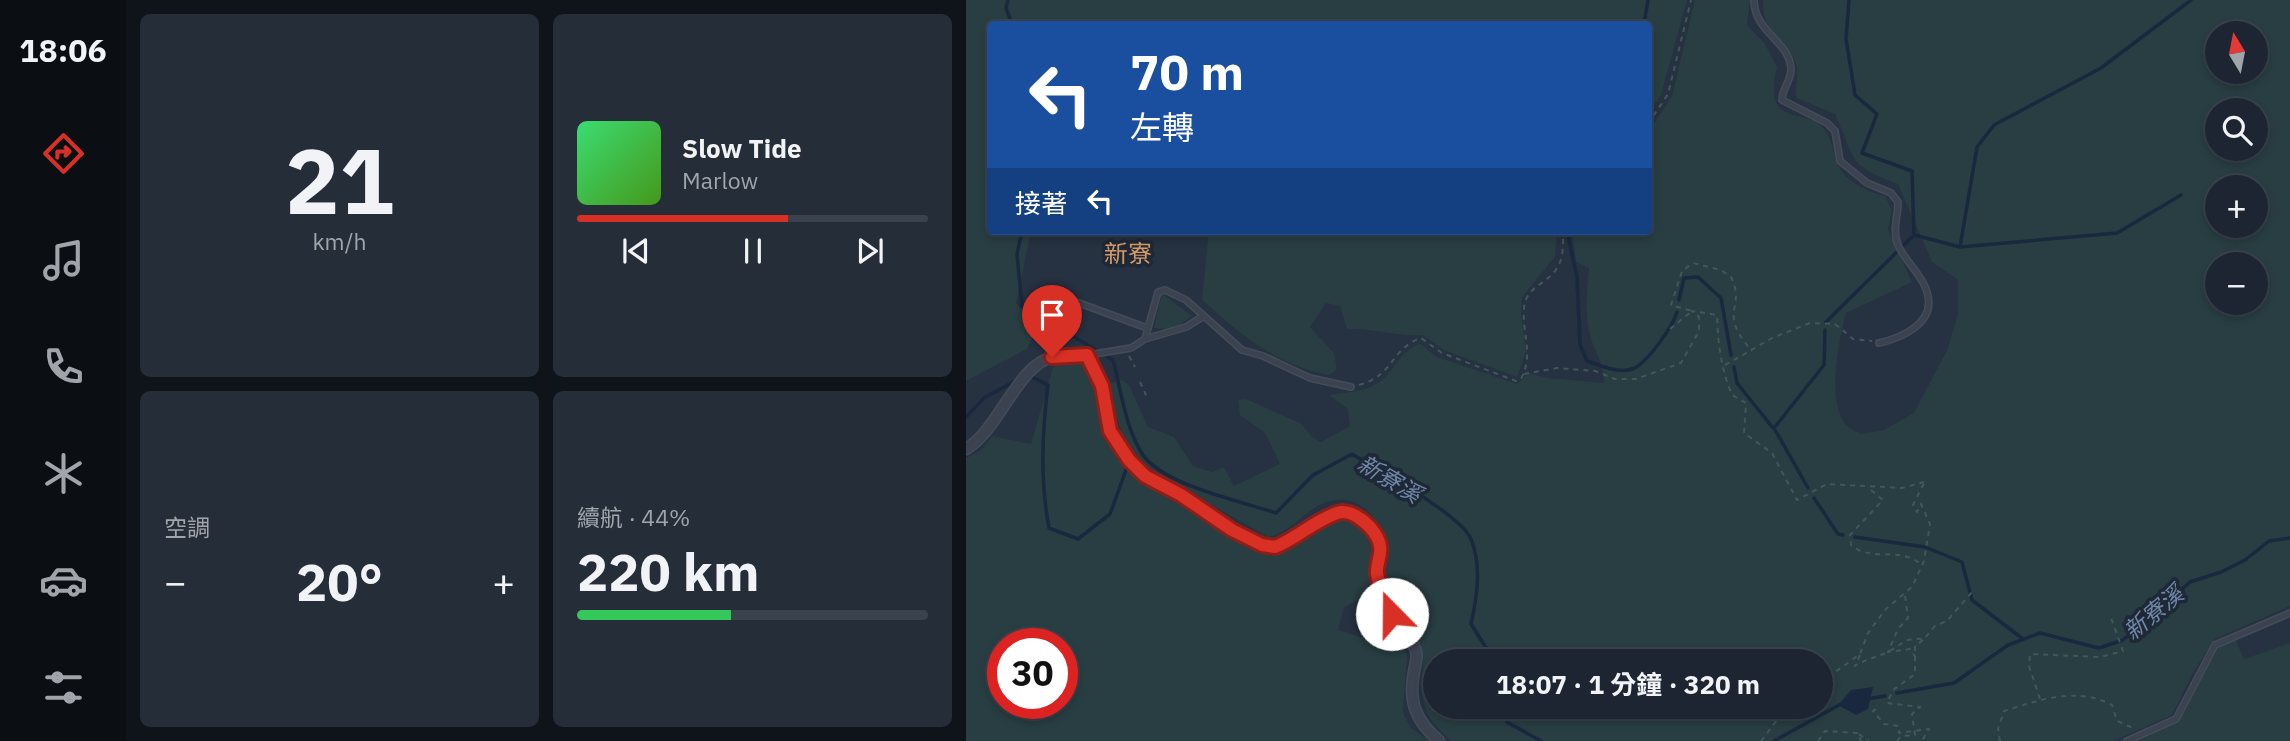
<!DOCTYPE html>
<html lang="zh-TW">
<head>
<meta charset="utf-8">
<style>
  body { margin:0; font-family:"IBM Plex Sans","Noto Sans TC",sans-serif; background:#252d39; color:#f1f3f6; height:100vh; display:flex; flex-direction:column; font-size:26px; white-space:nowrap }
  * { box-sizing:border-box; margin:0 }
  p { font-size:23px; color:#a0a5ab }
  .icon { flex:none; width:38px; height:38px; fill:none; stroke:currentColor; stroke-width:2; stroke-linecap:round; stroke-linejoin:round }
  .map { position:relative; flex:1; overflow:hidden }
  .details { display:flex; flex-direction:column; gap:14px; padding:14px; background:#0f141b; width:840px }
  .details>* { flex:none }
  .banner { position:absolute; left:21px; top:21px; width:665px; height:214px; border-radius:7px; box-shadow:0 4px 10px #0003,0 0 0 2px #3a424d; background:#1a4fa0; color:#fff; overflow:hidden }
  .needle { width:46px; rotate:350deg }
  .buttons { position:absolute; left:1239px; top:21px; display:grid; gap:14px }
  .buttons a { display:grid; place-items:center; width:63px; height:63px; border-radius:50%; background:#1c2531; box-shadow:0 4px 10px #0003,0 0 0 2px #3a424d; font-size:35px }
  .speed { position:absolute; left:21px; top:628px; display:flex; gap:14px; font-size:35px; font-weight:700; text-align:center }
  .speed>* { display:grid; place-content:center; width:91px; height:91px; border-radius:50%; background:#1c2531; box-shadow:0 4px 10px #0003,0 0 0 2px #3a424d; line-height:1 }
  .speed .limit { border:10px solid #d22; background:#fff; color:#111 }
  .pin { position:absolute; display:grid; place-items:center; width:60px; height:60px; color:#fff; margin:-72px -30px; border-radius:50% 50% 50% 0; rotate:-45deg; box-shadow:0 0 7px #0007 }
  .pin .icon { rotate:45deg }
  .me { position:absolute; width:77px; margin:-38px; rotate:338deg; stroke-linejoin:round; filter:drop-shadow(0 0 5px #0008) }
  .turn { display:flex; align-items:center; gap:24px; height:147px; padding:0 28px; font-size:32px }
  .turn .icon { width:91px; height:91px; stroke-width:2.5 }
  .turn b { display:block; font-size:49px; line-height:60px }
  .then { display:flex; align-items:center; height:66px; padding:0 28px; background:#0003; gap:14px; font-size:26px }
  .big { font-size:52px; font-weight:700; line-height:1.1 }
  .details .widget { flex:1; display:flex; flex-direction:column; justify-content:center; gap:10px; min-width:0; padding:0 24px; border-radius:10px; background:#252d39 }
  .details .dial { align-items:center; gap:0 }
  .dial b { font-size:91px; line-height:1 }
  .song { display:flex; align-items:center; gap:21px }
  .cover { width:84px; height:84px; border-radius:10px; background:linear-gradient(135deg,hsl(140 70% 55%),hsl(100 70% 35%)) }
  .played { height:7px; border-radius:4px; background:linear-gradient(90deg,#d93025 60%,#3a424d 60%) }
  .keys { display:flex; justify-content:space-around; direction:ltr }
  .heat { display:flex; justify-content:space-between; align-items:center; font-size:38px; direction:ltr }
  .charge { height:10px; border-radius:5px; background:linear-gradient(90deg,#34c759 44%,#3a424d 0) }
  .details .tiles { flex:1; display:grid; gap:14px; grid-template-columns:repeat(2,1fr) }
  .trip { position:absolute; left:457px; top:649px; width:410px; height:70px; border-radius:35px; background:#1c2531; box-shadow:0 4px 10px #0003,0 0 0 2px #3a424d; font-weight:700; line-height:70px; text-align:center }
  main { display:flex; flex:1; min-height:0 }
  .dock { display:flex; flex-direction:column; width:126px; justify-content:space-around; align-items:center; background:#0b0f14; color:#a0a5ab }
  .dock .icon { width:49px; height:49px }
  .dock .active { color:#d93025 }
  .dock b { font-size:32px; color:#f1f3f6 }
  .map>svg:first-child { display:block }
  .green { fill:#283e42; fill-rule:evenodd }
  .water { fill:#19283f }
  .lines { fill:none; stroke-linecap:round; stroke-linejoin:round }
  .stream { stroke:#19283f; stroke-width:3.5 }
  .lane-casing { stroke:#444c5a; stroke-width:8 }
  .street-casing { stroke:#444c5a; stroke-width:13 }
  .path { stroke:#42575a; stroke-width:2; stroke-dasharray:5 5; stroke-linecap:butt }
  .lane { stroke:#3b4351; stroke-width:5 }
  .street { stroke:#3b4351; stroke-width:10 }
  .route-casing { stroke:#8d1f18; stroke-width:18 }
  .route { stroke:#d93025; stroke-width:12 }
  .labels { text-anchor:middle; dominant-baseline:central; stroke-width:7; stroke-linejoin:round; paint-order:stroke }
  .water-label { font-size:23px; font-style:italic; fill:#7188a9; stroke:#1f2836 }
  .quarter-label { font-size:24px; fill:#d49a69; stroke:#1f2836 }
</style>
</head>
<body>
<main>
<nav class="dock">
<b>18:06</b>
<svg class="icon active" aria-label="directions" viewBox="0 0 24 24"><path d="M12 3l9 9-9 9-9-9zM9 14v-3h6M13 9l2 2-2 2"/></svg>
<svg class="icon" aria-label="music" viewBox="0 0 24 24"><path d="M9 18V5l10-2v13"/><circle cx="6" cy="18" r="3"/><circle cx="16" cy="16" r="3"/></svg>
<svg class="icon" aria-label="phone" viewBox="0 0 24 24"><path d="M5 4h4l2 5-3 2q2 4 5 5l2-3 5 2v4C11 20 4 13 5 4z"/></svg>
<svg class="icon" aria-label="climate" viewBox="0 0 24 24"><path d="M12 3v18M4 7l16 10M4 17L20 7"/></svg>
<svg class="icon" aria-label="car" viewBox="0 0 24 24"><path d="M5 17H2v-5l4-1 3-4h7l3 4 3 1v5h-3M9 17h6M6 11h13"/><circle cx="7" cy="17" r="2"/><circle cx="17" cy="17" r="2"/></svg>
<svg class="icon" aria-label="filters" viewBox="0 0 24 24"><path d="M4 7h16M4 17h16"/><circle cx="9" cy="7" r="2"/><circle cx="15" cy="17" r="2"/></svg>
</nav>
<section class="details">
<div class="tiles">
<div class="widget dial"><b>21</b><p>km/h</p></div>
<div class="widget">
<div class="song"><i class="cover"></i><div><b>Slow Tide</b><p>Marlow</p></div></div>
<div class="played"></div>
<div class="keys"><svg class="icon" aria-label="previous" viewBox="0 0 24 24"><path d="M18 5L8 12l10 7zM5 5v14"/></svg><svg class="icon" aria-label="pause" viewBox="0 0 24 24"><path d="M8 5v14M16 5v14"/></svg><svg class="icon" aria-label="next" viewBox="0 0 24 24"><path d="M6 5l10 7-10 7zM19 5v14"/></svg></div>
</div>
<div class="widget"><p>空調</p>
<div class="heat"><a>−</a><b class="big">20°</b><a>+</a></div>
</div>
<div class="widget"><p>續航 · 44%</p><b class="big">220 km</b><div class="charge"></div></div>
</div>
</section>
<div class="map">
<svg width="1324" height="741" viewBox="0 0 1324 741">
  <rect width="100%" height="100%" fill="#263141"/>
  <path class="green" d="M0,0H721L695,95L683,112L682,24H24V231H65L50,304L73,326L61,349L0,381Z
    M729,0H784L781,25L799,44L811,67C808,80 804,99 815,109C824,117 840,116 850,122C868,133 865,153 874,169C883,183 904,193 919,196L926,210L922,229L946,282L880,313C873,341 861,396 878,422C881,428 889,431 895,434L918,430L948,413L982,348L992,313V280L966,262L932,184C881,165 890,161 869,114L830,98C828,84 835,71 828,59C816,35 796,32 797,0H1324V606L1249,639L1228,671L1206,715L1147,741H485C463,719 454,709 456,676C457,668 458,657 456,650C448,625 425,604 420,578C419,567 425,556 422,546C416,523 396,497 371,500C342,502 332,530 302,537L189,473L168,452L155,432L142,384L156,380L163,385L182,427L208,437L227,466L246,472L258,467L268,486L314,464L299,433L274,415L272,400L280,399L336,424L345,436L355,442L384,426L382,409L363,395C382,392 405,392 419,377C432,364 436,350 454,344L471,357L551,384L563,373L581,378L638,383C637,358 629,355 624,335C618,314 621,289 623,268L610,262L606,231H682L683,131L706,96ZM1251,33H1290V72H1251ZM1251,110H1290V149H1251ZM1251,187H1290V226H1251ZM1251,264H1290V303H1251ZM469,662H854V707H469Z
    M243,231H591L589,257L556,297L555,313L560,352L551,377L478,350L457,335C432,337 407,328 381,329L374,306L360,303L344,327L368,353L371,369L364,375C315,368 271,333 236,299Z
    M196,294L226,316L207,329L188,328Z
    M106,360L121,362L142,440L172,478L208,498L263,537L304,556L317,553L372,520C408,517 414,571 400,592C394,600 388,603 378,607L372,630L394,637L417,632L436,643L441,656L437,713L445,728L463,741H0V458L16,450L26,436L65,444L87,367ZM37,644H96V704H37Z
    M1269,639L1278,659L1324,643V741H1172L1212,722L1252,648Z"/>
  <path class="water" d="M907,687L902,709L890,715L872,705L885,690Z"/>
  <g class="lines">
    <path class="stream" d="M42,0L40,8L46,24
      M883,0L880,39L889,95L911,114L896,153L946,171L948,235
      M678,24L682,0
      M56,231L51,254L56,306L147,360C155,390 159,425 175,452C194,485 275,501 310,513L347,475L386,454C412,470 494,514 505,539C516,566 511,597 505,624L529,662
      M601,231L611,277L614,345L621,361C634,365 653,374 666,369C680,365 707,326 711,312
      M994,247L1011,147L1028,125L1135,68L1225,0
      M713,300L718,278L732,277L755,298L765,355
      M860,322L948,235L994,247L1151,233L1215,195
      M768,367L771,383L807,428
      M64,376L82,385C76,434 74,479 83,528L112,539L144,514L160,470
      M0,417L18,398L51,380
      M842,488L808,428L858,365L859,330
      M848,498L872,534L877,535
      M889,537L959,547L996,562L1006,600L1057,639
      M931,693L988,683L1042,645L1074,633L1133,648L1157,640L1224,582L1255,572L1279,560L1303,541L1324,538
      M901,699L919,696
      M538,707L541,722L575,741
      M808,741L873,705"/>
    <g class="lane-casing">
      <path id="lane" d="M788,0C788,32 823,41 825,68C826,80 816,88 816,100L861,123L869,131L874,161L901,183L925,193L932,202C932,217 926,230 932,245C939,261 959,278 962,296C968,324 935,338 913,343
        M93,299L113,303L181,328
        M179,339L192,292L199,290L220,300L238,316
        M122,355L165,348L179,339L220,327L238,316L276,350L297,356L344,378L385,387
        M1161,741L1210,719L1249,645L1324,613"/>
    </g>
    <g class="street-casing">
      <path id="street" d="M0,449C33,430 52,364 87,357C98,355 110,356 121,355C138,379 136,404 144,430C149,446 166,466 179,476C190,485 205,488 217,496C242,512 268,537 298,545C341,557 367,472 411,535C420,548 409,563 412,576C415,596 427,617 438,634C441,639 449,645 450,651C452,656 449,666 448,672C442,702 450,721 473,741"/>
    </g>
    <path class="path" d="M682,124L702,94L725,0
      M704,329L726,311L705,305L716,271L727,263L755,270L765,277C781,310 750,310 786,351
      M163,356L169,367
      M759,365L806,338L844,323L869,324L887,339L906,341
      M558,374L591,368L629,371L649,379H670L715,363L733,331V317L726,311L751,315C752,344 755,369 766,395L780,403L778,433L806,453L831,500L861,484L936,488L958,482
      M174,382L180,395
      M393,385C429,375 423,350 455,338L476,353L550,381L555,379C568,354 556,335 558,309C559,286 581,285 591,268C598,258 597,243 597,231
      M905,490L917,500L884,535L885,545C906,563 932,545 956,565
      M939,596L942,618L932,629L922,652L944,649L950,658
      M894,655L889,666C900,659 911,657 922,652C939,643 936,638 958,639L969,626L981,621L1006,592
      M854,683L894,654L902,633L919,610L946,587L958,561L964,524L955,504L951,512L947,505L958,483
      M1074,699L1063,666L1064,654L1134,657L1157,651L1145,618
      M910,709L907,711L918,724L933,726V733L963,729L956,741
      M893,734L902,741
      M795,741L821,707
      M852,741L859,731L892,733L895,741
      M931,741L935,736L949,735L946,714L954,707L921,703L927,690L949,674V646L958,639
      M1034,741L1032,729L1038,711C1074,700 1110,686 1146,705L1151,721L1167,728"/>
    <use href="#lane" class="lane"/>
    <use href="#street" class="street"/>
  </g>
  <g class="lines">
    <g class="route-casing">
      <path id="route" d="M86,357L121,355L136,386L144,431L163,460L179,476L215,495L266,530L296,545L309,547C331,538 348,521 371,513C387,507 412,530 414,546C416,555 410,564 411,573C412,587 421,602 426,614"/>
    </g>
    <use href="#route" class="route"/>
  </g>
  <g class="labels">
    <g class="water-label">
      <text transform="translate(424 478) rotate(31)">新寮溪</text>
      <text transform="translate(1187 612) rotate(-40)">新寮溪</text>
    </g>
    <g class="quarter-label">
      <text x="162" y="253">新寮</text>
    </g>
  </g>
</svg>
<div class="buttons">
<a><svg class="needle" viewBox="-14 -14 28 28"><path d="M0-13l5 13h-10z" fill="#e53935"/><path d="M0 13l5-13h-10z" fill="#a0a5ab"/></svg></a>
<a><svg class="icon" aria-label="search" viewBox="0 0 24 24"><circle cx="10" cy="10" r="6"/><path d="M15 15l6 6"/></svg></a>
<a>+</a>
<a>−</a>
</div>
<div class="speed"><div class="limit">30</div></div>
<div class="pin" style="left:86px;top:357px;background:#d93025"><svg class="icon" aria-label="arrive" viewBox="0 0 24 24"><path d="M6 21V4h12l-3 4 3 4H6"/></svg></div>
<svg class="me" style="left:426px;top:614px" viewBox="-20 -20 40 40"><circle r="19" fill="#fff"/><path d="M0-13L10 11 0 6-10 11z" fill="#d93025"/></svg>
<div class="trip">18:07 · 1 分鐘 · 320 m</div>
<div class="banner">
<div class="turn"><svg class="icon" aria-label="left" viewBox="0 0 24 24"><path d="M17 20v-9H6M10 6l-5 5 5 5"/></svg><div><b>70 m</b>左轉</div></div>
<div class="then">接著<svg class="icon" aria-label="left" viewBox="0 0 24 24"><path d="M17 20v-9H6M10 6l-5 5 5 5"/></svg></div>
</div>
</div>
</main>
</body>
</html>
